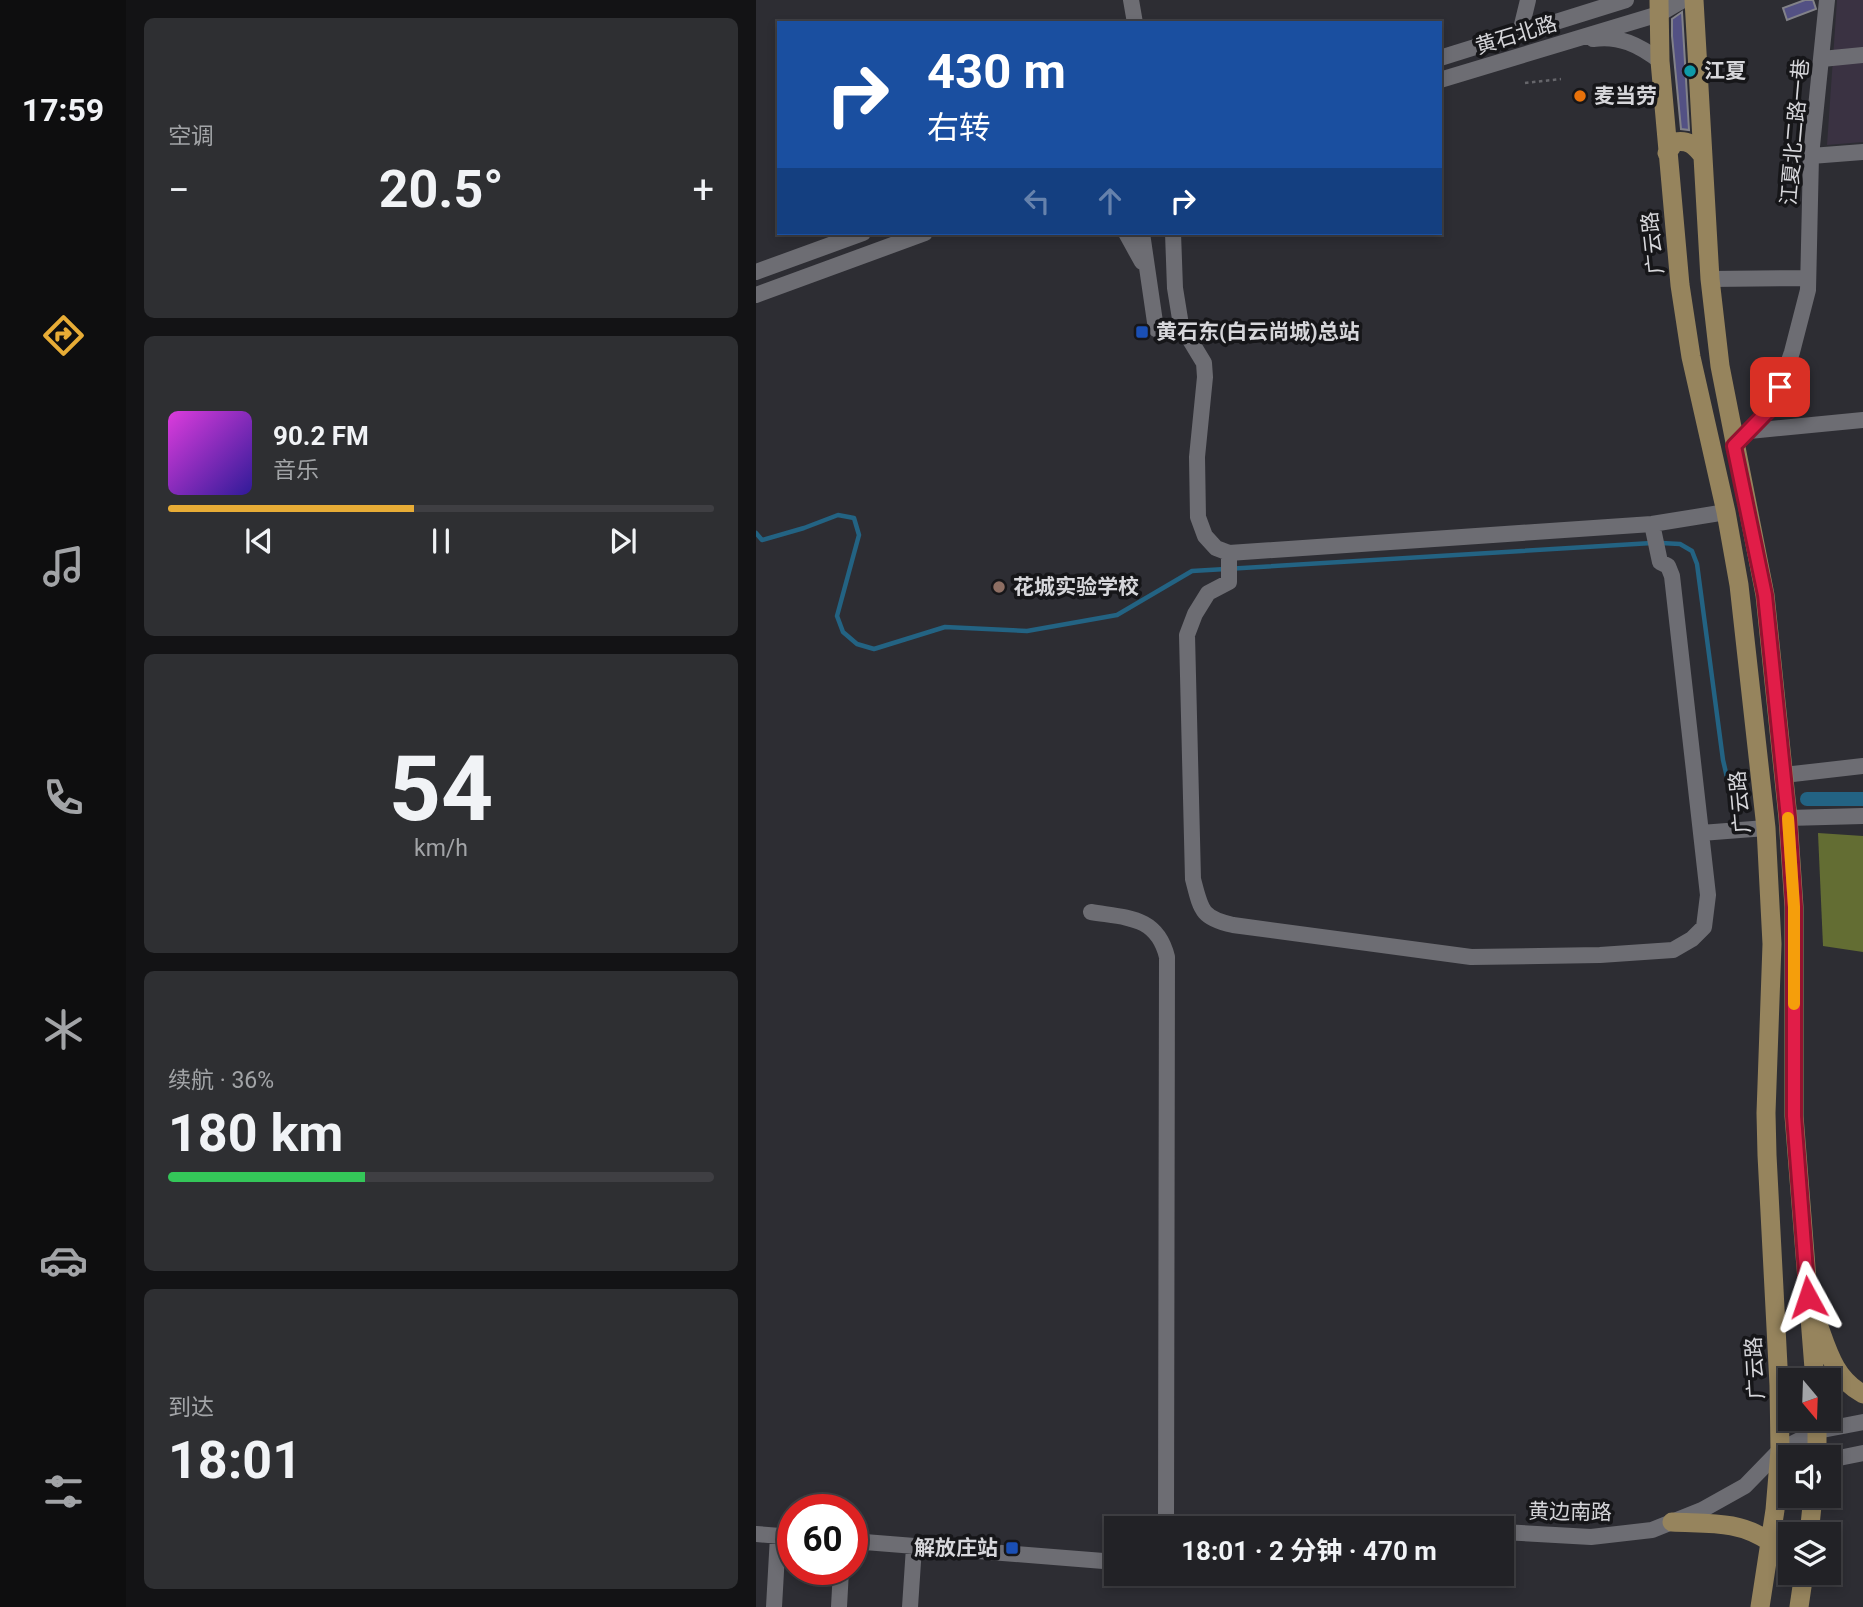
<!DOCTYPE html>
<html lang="zh">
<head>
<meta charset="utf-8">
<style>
  body { margin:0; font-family:Roboto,"Noto Sans SC",sans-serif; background:#2e2f32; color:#f1f3f6; height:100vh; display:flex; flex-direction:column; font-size:26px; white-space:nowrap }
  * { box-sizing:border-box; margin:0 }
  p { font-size:23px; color:#a2a4a7 }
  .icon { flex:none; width:38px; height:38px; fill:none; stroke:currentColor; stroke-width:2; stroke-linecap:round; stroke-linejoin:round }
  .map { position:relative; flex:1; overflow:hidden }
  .sheet { display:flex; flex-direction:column; gap:18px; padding:18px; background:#131315; width:630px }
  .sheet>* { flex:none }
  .banner { position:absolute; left:21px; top:21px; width:665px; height:214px; border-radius:0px; box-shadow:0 4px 10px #0003,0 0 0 2px #3f3f43; background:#1a4fa0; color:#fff; overflow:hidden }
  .needle { width:46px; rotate:161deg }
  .buttons { position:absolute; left:1022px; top:1368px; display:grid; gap:14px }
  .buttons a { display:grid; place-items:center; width:63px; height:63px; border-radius:0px; background:#222226; box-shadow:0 4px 10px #0003,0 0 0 2px #3f3f43; font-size:35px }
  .speed { position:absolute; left:21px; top:1494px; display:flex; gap:14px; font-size:35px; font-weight:700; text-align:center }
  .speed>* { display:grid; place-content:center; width:91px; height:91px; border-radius:50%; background:#222226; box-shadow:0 4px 10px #0003,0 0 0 2px #3f3f43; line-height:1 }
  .speed .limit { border:10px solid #d22; background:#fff; color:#111 }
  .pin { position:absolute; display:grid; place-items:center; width:60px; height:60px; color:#fff; margin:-30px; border-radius:14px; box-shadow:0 4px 10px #0006 }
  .me { position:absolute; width:77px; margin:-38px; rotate:355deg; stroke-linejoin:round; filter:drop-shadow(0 0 5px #0008) }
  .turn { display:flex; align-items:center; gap:24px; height:147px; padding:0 35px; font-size:32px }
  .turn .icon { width:91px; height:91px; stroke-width:2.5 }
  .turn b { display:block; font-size:49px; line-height:60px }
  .lanes { display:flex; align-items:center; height:66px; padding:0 35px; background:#0003; justify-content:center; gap:35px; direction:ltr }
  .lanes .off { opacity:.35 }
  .big { font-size:52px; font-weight:700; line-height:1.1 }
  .sheet .widget { flex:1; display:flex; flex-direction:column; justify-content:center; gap:10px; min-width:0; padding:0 24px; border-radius:10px; background:#2e2f32 }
  .sheet .dial { align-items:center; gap:0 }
  .dial b { font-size:91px; line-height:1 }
  .song { display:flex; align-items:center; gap:21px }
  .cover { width:84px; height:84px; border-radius:10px; background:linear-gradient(135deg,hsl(300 70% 55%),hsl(250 70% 35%)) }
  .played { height:7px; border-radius:4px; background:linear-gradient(90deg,#e7ac36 45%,#3f3f43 45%) }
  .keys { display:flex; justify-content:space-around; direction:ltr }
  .heat { display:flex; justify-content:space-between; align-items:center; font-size:38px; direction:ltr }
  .charge { height:10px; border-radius:5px; background:linear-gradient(90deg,#34c759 36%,#3f3f43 0) }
  .trip { position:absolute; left:348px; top:1516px; width:410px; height:70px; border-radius:0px; background:#222226; box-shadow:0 4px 10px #0003,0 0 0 2px #3f3f43; font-weight:700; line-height:70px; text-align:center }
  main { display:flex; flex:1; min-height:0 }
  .menu { display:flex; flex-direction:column; width:126px; justify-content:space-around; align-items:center; background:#0e0e0f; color:#a2a4a7 }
  .menu .icon { width:49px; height:49px }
  .menu .current { color:#e7ac36 }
  .menu b { font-size:32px; color:#f1f3f6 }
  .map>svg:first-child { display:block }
  .commercial { fill:#3a3242 }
  .forest { fill:#636d33 }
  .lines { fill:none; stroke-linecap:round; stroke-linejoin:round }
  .stream { stroke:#236383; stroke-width:4.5 }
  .canal { stroke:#236383; stroke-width:14 }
  .building { fill:#535184; stroke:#828289; stroke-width:2 }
  .path { stroke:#66666b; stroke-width:2.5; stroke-dasharray:3.5 3.5; stroke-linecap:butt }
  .minor { stroke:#6d6d73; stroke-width:16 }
  .major { stroke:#96845d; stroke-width:19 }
  .route-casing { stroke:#92132f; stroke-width:18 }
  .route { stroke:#e11d48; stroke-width:12 }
  .slow { stroke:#f59e0b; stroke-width:12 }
  .culture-dot { fill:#0f9aa8; stroke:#161619; stroke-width:2.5 }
  .food-dot { fill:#e8710a; stroke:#161619; stroke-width:2.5 }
  .transit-dot { fill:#1a4fb4; stroke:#161619; stroke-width:2.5 }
  .education-dot { fill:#8d6e63; stroke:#161619; stroke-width:2.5 }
  .labels { text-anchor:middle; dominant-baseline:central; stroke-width:7; stroke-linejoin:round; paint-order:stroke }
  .street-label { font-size:21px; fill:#d6d6da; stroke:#161619 }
  .poi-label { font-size:21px; font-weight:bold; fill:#d6d6da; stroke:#161619; text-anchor:start }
</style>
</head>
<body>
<main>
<nav class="menu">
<b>17:59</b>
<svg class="icon current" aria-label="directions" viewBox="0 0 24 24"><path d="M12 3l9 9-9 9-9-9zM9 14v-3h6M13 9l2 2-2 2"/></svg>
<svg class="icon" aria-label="music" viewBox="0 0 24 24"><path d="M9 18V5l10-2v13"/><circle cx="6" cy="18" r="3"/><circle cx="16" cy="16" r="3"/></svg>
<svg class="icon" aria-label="phone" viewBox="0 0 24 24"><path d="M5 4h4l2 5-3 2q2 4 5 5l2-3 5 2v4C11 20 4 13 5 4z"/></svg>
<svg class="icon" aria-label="climate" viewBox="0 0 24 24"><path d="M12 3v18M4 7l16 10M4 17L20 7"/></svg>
<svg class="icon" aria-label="car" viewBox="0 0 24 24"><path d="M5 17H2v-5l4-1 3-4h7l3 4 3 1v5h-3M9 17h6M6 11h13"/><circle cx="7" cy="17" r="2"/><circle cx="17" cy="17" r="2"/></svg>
<svg class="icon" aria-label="filters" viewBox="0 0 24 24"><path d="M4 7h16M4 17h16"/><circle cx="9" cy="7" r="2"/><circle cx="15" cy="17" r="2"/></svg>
</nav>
<section class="sheet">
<div class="widget"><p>空调</p>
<div class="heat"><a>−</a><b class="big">20.5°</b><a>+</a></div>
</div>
<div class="widget">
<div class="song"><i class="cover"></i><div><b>90.2 FM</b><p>音乐</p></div></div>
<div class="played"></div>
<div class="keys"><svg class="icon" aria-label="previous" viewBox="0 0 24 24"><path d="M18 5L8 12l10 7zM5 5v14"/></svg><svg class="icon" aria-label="pause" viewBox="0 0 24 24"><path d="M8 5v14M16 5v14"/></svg><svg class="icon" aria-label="next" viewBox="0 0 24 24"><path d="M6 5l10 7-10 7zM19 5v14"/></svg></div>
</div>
<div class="widget dial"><b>54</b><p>km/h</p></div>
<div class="widget"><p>续航 · 36%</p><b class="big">180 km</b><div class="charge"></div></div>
<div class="widget"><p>到达</p><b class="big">18:01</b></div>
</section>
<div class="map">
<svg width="1107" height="1607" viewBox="0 0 1107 1607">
  <rect width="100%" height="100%" fill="#2d2d33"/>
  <path class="commercial" d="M1081,0H1107V142L1071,145Z"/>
  <path class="forest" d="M1062,833L1107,836V952L1067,946Z"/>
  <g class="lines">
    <path class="stream" d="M0,533L6,540L48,528L82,515L98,518L103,535L81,616L87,632L101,644L118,649L189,627L271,631L361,615L436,571L896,543
      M905,543L924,544L936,551L941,564L967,760L977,803"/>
    <path class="canal" d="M1051,799H1107"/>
  </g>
  <path class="building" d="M1049,0H1057L1060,9L1031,20L1027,8Z
    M926,12L933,130L925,129L916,36V19Z"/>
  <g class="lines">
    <path class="path" d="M769,83L805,79"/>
    <path class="minor" d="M375,0L379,23
      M764,33L772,0
      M837,39C863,35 883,45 904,61
      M684,58L870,0
      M1066,59L1107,55
      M684,80L903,14L927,0
      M1055,156L1107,152
      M370,233L386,262
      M386,233L400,329L425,325
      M417,233L419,288L425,325L448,363L449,377L441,457L442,517L449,536L460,548L473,553L896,524L970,512
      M0,272L107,233
      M954,279L1052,278
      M0,295L169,233
      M993,431L1107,420
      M978,446L1018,405L1036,352L1052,290L1055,156L1071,0
      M473,553V582L452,593L439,614L431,635L437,879C445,910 445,918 477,925L715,957L844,955L917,950L936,939L948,927L952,895L916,576L912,566L904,562L896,524
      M1028,775L1107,766
      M1032,818L1107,816
      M945,833L1010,828
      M335,912C371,918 401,916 411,957L410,1528
      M1024,1450L1047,1458
      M1073,1460L1107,1453
      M746,1532L835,1537L896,1530L946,1510L989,1486L1024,1450L1061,1431L1107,1422
      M0,1534L37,1537
      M96,1541L360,1562
      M18,1607L22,1536
      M83,1607L85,1570
      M154,1607L158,1547"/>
    <path class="major" d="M903,0L904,61L924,285L935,357L970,512L983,585L1010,828L1016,944L1010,1113L1011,1155L1023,1385L1024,1450L1019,1510L1004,1607
      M938,0L954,279L964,366L1009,595L1032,818L1038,907V1116L1059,1381
      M911,153L919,142C933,140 938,145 947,156
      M1062,1324C1072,1352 1079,1379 1107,1394
      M1061,1419V1458
      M916,1522C952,1524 983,1520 1014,1542
      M1053,1535L1057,1496
      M1043,1607L1048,1573"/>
  </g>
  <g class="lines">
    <g class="route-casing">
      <path id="route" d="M1024,387L1018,405L978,446L1009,595L1032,818L1038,907V1116L1052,1297"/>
    </g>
    <use href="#route" class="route"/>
    <path class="slow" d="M1032,818L1038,907V1004"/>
  </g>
  <circle class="culture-dot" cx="934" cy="71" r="7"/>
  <circle class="food-dot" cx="824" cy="96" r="7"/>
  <g class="transit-dot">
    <rect x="379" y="325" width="14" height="14" rx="3.5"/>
    <rect x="249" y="1541" width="14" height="14" rx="3.5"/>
  </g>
  <circle class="education-dot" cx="243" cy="587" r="7"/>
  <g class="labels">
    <g class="street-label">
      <text transform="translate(760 35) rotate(-17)">黄石北路</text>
      <text transform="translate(1039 132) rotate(-85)">江夏北二路一巷</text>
      <text transform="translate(897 243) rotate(-96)">广云路</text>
      <text transform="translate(984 802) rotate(-95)">广云路</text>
      <text transform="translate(999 1368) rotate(-93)">广云路</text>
      <text transform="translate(814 1512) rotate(1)">黄边南路</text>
    </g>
    <g class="poi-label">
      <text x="948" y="71">江夏</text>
      <text x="838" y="96">麦当劳</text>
      <text x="400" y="332">黄石东(白云尚城)总站</text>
      <text x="257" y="587">花城实验学校</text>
      <text x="242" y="1548" text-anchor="end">解放庄站</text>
    </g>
  </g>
</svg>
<div class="buttons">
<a><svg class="needle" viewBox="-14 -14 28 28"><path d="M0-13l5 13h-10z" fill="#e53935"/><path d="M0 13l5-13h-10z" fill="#a2a4a7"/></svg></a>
<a><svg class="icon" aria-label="sound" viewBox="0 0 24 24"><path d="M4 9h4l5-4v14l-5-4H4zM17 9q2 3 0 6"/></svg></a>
<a><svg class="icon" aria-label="layers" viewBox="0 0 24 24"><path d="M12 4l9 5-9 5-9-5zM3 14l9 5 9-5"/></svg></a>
</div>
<div class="speed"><div class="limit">60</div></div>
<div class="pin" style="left:1024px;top:387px;background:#d93025"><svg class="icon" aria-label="arrive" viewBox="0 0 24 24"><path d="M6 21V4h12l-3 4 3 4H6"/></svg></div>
<svg class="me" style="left:1052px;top:1297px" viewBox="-20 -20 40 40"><path d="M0-17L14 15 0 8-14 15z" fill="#e11d48" stroke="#fff" stroke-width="4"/></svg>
<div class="trip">18:01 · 2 分钟 · 470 m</div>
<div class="banner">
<div class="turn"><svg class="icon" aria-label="right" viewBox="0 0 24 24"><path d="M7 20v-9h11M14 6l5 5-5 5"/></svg><div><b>430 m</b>右转</div></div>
<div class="lanes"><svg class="icon off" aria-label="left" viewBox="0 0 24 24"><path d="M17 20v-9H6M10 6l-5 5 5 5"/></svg><svg class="icon off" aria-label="ahead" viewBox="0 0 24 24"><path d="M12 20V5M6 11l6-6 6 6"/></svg><svg class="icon" aria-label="right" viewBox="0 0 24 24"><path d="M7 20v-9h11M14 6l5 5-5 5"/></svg></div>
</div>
</div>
</main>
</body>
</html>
